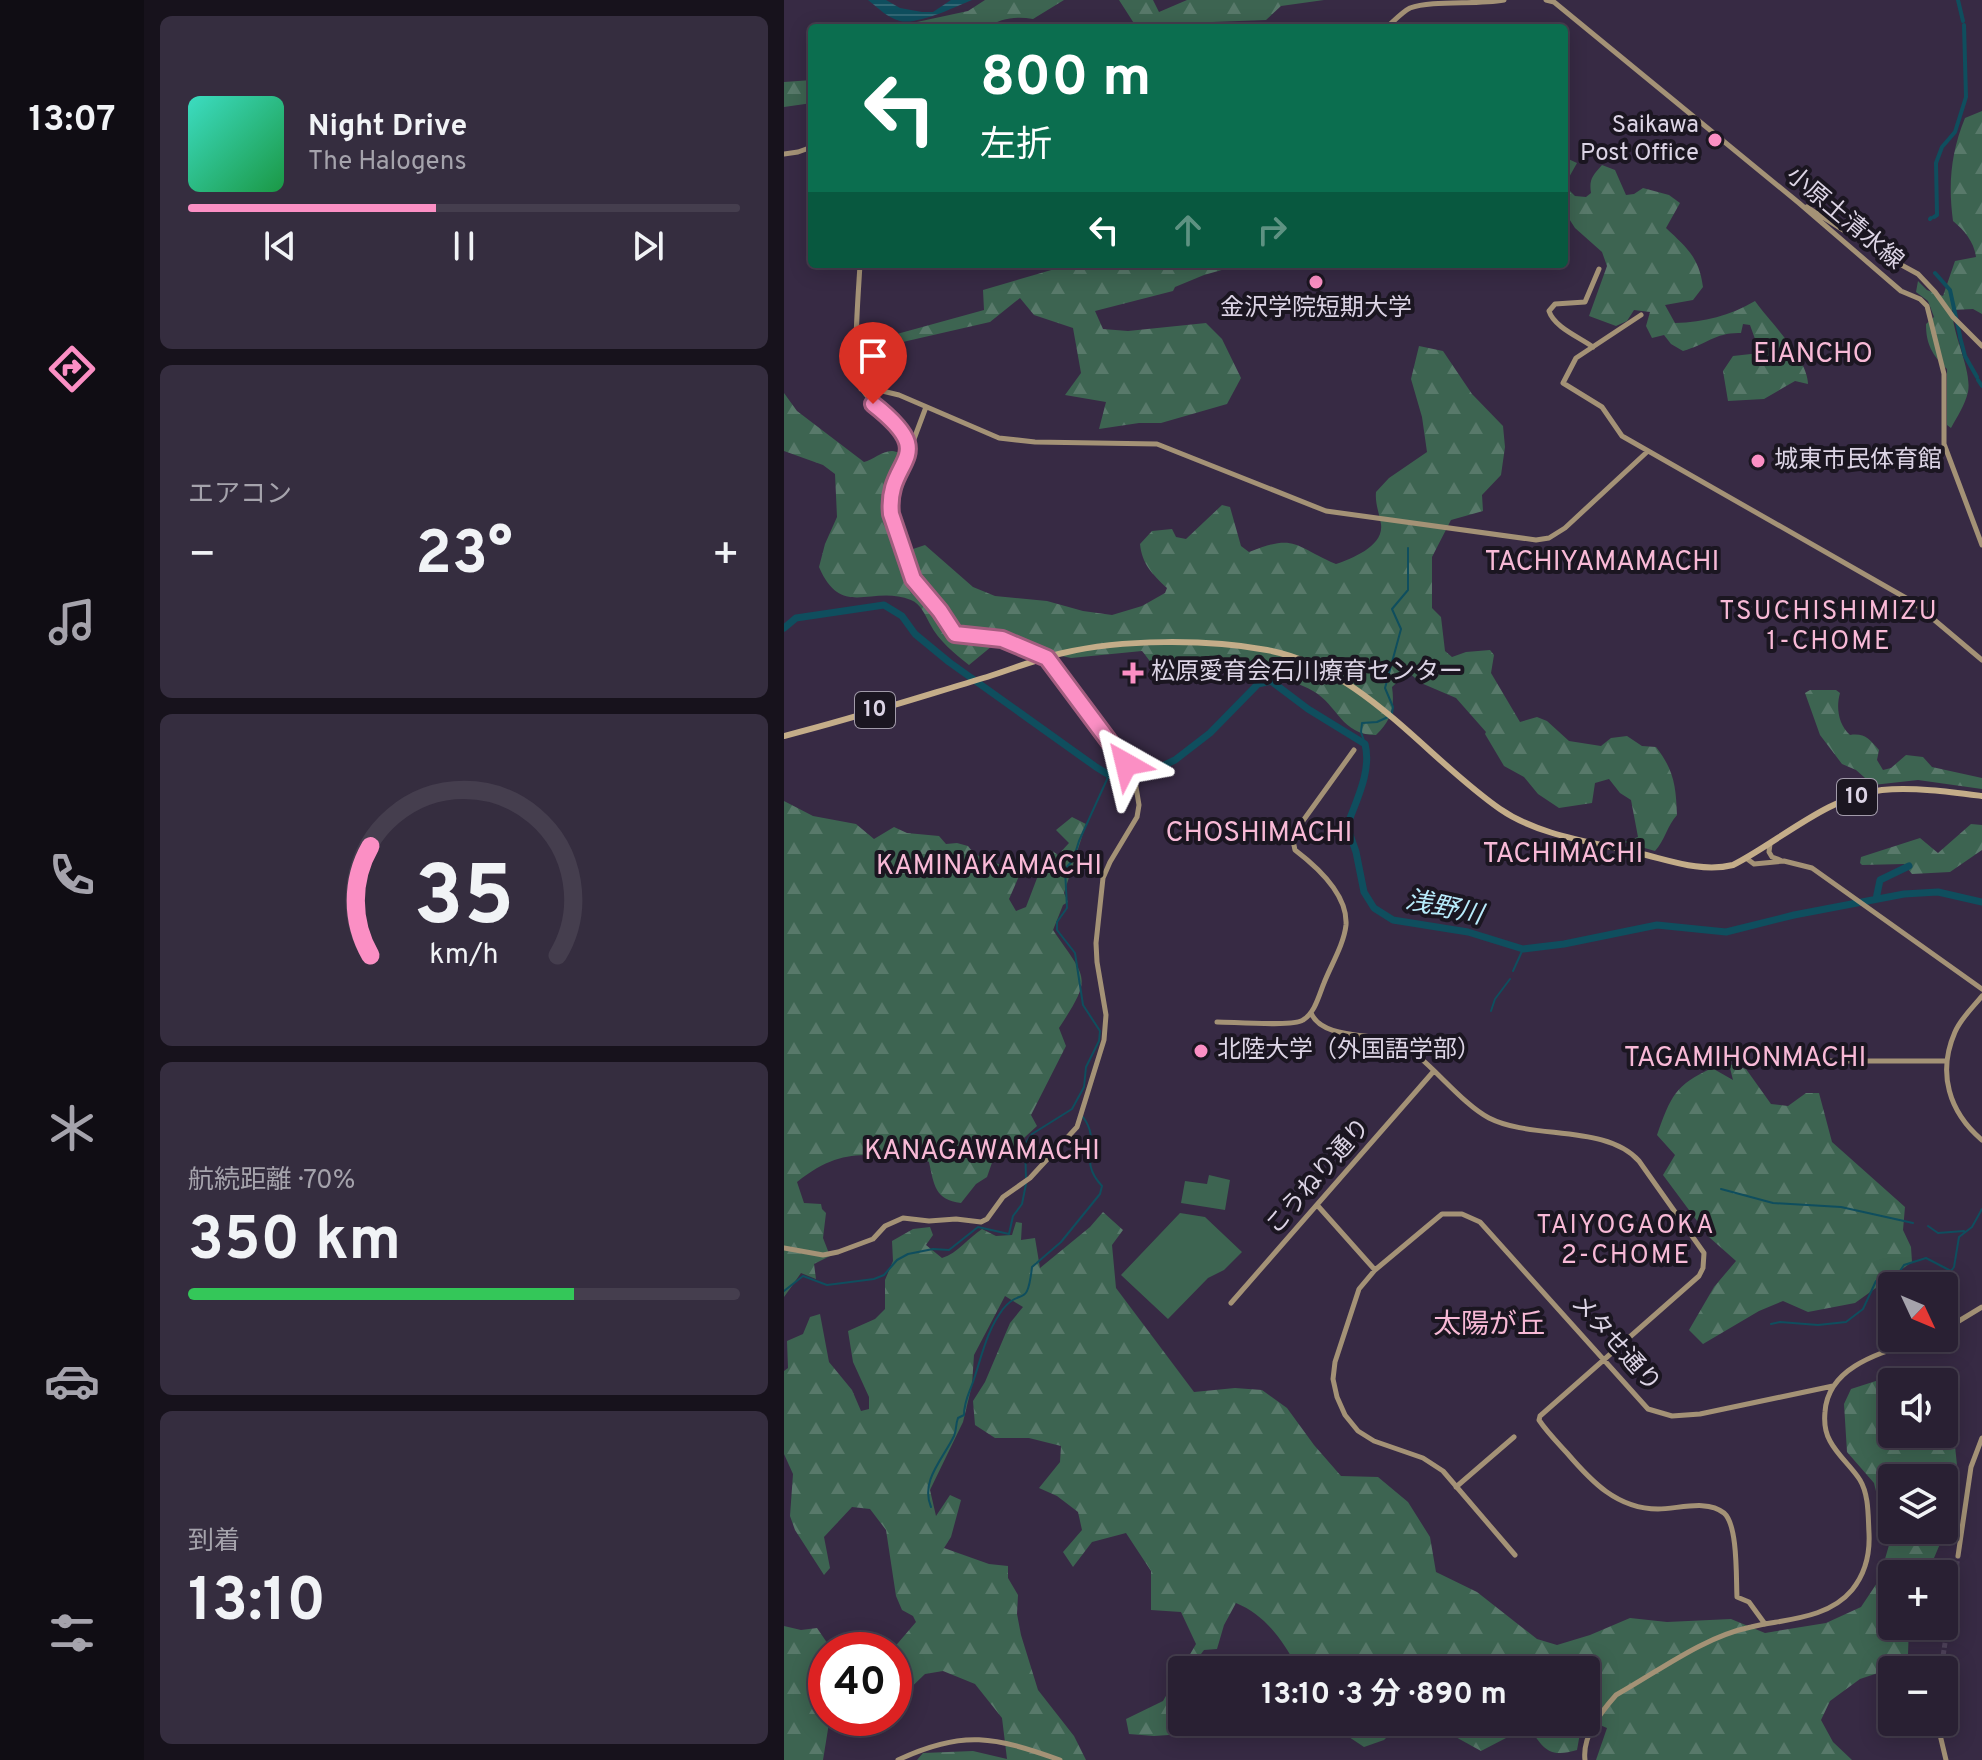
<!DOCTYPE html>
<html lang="ja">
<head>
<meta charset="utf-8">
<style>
  body { margin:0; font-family:Overpass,"Noto Sans JP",sans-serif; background:#352d3f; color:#f1f3f6; height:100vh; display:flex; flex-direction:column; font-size:30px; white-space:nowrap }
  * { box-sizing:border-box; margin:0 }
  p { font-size:26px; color:#a5a3ac }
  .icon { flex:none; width:44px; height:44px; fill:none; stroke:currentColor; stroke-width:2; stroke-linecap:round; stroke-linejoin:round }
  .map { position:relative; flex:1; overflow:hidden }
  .details { display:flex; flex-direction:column; gap:16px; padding:16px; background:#17121c; width:640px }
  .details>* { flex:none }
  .guide { position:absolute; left:24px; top:24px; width:760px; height:244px; border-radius:8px; box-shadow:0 4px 20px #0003,0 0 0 2px #453e4e; background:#0b6e4f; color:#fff; overflow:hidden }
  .needle { width:52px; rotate:134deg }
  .tools { position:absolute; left:1094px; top:1272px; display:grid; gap:16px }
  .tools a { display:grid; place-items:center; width:80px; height:80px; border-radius:8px; background:#292033; box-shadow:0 4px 20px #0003,0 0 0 2px #453e4e; font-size:40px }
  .speed { position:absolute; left:24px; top:1632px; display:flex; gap:16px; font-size:40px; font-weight:700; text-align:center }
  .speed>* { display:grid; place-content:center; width:104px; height:104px; border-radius:50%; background:#292033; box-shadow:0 4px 20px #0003,0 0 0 2px #453e4e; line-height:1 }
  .speed .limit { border:12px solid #d22; background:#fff; color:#111 }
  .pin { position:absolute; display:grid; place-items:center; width:68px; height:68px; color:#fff; margin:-82px -34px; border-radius:50% 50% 50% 0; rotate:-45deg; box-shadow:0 0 8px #0007 }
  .pin .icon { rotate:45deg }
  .me { position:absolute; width:88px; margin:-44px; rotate:323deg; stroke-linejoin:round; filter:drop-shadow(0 0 6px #0008) }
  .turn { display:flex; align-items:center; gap:28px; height:168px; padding:0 40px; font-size:36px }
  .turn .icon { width:104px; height:104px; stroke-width:2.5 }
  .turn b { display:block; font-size:56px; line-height:68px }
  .lanes { display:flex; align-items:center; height:76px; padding:0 40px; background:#0003; justify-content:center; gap:40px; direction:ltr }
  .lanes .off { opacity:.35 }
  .big { font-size:60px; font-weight:700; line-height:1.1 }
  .details .tile { flex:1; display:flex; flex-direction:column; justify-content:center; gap:12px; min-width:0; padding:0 28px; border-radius:12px; background:#352d3f }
  .details .dial { align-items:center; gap:0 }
  .dial svg { height:208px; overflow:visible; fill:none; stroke:#453e4e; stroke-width:7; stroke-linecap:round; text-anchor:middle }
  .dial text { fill:#f1f3f6; stroke:none }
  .song { display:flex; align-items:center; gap:24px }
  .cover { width:96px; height:96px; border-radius:12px; background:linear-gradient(135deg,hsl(170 70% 55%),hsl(140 70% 35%)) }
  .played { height:8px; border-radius:4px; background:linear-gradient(90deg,#fb8fc4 45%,#453e4e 45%) }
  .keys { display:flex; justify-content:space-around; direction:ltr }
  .heat { display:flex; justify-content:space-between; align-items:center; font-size:44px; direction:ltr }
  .charge { height:12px; border-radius:6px; background:linear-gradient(90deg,#34c759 70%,#453e4e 0) }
  .trip { position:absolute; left:384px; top:1656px; width:432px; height:80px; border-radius:8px; background:#292033; box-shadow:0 4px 20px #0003,0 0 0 2px #453e4e; font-weight:700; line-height:80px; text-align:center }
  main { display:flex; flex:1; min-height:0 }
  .tabs { display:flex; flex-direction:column; width:144px; justify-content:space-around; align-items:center; background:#100d14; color:#a5a3ac }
  .tabs .icon { width:56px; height:56px }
  .tabs .current { color:#fb8fc4 }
  .tabs b { font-size:36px; color:#f1f3f6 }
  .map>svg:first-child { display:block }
  .forest { fill:url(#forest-firs); fill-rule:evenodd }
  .pitch { fill:#3d6451 }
  .water { fill:url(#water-rules) }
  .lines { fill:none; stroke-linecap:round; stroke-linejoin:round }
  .stream { stroke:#0f4e5e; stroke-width:2 }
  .canal { stroke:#0f4e5e; stroke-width:4 }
  .river { stroke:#0f4e5e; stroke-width:7 }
  .secondary-tunnel { stroke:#50445c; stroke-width:5; stroke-dasharray:5 2.5; stroke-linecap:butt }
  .secondary { stroke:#a49276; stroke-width:5 }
  .primary { stroke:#c4ad89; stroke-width:6 }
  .route-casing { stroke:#a35d7f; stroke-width:20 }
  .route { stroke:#fb8fc4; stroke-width:14 }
  .poi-dot { fill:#fb8fc4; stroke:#1b1621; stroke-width:3 }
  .labels { text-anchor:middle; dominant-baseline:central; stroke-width:8; stroke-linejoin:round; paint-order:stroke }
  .shield { fill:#1b1621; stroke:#a29baa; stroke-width:2 }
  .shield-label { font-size:22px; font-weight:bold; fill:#dcd4e5 }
  .poi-label { font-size:24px; fill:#dcd4e5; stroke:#1b1621; text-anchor:start }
  .street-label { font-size:24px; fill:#dcd4e5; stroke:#1b1621 }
  .neighbourhood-label { font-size:26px; letter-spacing:2px; fill:#f8b9d6; stroke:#1b1621 }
  .water-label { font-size:26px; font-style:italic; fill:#b8ecfc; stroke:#1b1621 }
  .quarter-label { font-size:28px; fill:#f8b9d6; stroke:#1b1621 }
</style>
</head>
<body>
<main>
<nav class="tabs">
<b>13:07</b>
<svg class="icon current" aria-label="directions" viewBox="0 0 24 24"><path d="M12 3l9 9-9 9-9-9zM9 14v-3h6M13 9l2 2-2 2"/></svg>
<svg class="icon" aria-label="music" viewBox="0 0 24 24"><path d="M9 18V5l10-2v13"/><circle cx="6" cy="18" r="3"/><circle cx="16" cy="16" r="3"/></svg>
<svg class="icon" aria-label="phone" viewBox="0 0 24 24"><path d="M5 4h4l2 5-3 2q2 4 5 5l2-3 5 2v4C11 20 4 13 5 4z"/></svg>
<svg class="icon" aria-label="climate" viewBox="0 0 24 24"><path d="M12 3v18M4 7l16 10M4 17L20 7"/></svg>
<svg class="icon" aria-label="car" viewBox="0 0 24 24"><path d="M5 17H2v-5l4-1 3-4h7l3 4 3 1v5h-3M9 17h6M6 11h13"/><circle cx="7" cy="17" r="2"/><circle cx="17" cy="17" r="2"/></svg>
<svg class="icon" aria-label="filters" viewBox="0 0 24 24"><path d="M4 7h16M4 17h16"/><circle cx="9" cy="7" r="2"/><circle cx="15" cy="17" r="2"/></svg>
</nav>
<section class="details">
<div class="tile">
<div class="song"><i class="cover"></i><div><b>Night Drive</b><p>The Halogens</p></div></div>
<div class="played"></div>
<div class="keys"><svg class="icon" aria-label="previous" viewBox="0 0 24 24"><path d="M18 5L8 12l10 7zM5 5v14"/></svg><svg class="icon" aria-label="pause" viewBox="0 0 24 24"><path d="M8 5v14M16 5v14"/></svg><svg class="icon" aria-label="next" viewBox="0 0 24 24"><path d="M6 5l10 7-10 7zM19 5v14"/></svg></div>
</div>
<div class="tile"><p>エアコン</p>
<div class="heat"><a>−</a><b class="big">23°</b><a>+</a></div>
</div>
<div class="tile dial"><svg viewBox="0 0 100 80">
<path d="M14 69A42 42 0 1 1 86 69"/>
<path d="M14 69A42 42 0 0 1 14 27" stroke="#fb8fc4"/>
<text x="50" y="56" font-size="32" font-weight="700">35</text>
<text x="50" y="72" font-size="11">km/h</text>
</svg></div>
<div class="tile"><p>航続距離 · 70%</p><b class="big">350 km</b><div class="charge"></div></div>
<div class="tile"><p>到着</p><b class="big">13:10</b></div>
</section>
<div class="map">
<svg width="1198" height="1760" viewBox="0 0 1198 1760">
  <defs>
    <pattern id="forest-firs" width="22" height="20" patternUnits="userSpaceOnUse" patternTransform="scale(2)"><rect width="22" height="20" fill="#3d6451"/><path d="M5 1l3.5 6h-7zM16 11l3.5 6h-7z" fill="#58796a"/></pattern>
    <pattern id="water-rules" width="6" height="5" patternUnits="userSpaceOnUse" patternTransform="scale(2)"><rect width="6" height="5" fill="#0f4e5e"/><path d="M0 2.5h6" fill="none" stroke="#316775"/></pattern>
  </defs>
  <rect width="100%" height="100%" fill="#372a44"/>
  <path class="forest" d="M201,0H280L249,19C232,16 217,18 202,28H105L184,11Z
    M335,0H369L375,12L403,0H540L497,6L482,20L428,22L409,28H353Z
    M28,80V103L0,107V82Z
    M1198,111V314L1189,309L1168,310C1169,337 1188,370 1184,392C1181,405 1173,417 1167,428L1163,425V369C1148,355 1142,344 1142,324L1150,317L1144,301L1132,292L1134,281L1143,290L1159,296L1171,261L1192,257C1190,242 1181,231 1169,221C1164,184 1167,152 1181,118Z
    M780,157L793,163L784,179L785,190L791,196L802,197L807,193C805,180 808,176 818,165L831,170L842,195L850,194L859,188L885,195L896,203L882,228C903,248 915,257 919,287L909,300L881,305L891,323C921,322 945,316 971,301C986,322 1024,359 1024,384L1011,381L980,399L944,401L939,371L949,356L976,353L966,325L959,324L957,333C932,332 923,344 899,351L887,344L880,335L868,338L862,326L866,312L850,310L843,321L832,326L805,316L823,266L818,252L791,228L780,211Z
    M288,264H459L420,275L391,287L389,291L311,311L319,329L344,331L422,323L438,339L457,378L443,404L377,423H355L315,429L322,402L281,395L297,373L289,328L250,315L236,298L206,322L110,344L102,337L200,310L199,290Z
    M635,346L659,351L688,394L719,426L721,447L717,475L698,495L699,511L667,520L648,557V608L657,617L661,651L668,657L682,652L706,650L710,655L707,673L736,722L753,717L763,721L785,741L817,746L827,738L843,736L858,746L872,747C890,770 892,786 893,815C883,826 881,840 871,851L840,842L854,837L847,800L836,793L825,779L811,783L808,803L775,808L754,794L740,777L720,766L701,734L702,732L672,698L637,683L624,672L608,687C611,707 607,721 592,735C557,735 554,705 529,691C496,672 452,671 415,672C401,673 393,680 379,674C371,670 364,658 358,651L287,658L259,652L219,637L185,665C170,653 155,641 146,624C141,615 137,604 127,600C87,584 58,620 35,567L41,544L53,517L51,474L39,465L0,451V393L13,411L80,462C89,460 99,450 109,451C138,456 115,495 111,511C108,524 108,536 108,549L120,557L129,549L141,545L189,587L211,596L263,601L299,611L328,615L358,606L381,593L383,588C368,574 358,564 356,544L368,531L388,529L392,537L402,539L438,505L446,507L457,546L465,552C512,533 510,546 552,564C569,558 600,546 597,524C595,512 591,504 592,492L605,478L643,452L638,417L627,379Z
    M1026,690H1052L1056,693C1052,707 1054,724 1066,735C1081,733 1085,739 1095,750L1093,760L1099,770L1107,768L1122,755L1139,757L1148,767L1198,778V789L1134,780L1089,785L1072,770L1058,764L1036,735L1021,693Z
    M0,801L29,816L72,824L90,839L110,827L123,833L155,836L162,844L173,843L184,846C195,863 220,862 236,874L225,899L232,911L242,907L255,873L267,850L274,855L285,843L272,830L288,817L302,824L280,893L284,902L279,905L269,930C303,980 309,976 275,1028L282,1046L247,1115L253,1126L228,1149L223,1146L211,1154L203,1177L192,1184L177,1203C151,1200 150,1185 145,1162L135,1157C82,1156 58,1146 13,1182L20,1203L37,1204L38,1209L42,1213L39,1238L46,1256L30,1264L32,1279L17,1273L0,1297Z
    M1187,824L1198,825V850L1166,872L1128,874L1120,864L1078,865L1076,863L1077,857L1136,838L1154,853Z
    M945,1064L962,1069L987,1104L1004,1106L1022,1093H1035L1048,1142L1121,1207L1119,1230L1127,1247L1128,1262L1071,1303L1024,1312L999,1301L975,1311L919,1344L905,1330L930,1287L952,1261L925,1237L879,1175L891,1155L873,1135C887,1096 891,1085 928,1068L949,1080Z
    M319,1212L339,1230L328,1245L332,1288L410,1392L451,1388L478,1390L503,1408L530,1445L557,1476L594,1477L624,1502L646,1537L652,1572L693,1592L753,1639L773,1645L806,1635L846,1618L883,1622L947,1619L981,1633L1042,1623L1077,1607L1095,1580L1105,1545L1090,1483L1063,1452L1060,1404L1067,1389L1129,1369L1150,1382H1108V1434H1155L1171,1446L1174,1475L1164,1525L1150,1558L1128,1574H1108V1626H1125L1124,1654L1109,1668L1076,1679L1046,1701L1037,1720L1049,1742L1068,1760H812L823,1728L802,1719V1670H503L513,1667C498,1639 481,1615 452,1603L440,1625L433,1649L420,1650L405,1670H398V1722H416L414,1733L370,1736L345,1734L342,1719L379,1701L412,1644L397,1612L367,1610V1571L342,1533L308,1542L289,1567L279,1552L298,1530L294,1512L273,1496L255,1488L276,1462L277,1446L245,1438H211L191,1425L189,1401L201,1382L226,1323L239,1307L221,1296L190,1355L188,1385L179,1422L146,1490L152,1516L166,1495L177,1500L167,1537L160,1548L205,1564L224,1566V1578L234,1595L233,1614L237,1635L254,1690L290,1736L302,1760H133L139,1753L189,1751L223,1759L218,1718L191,1684L159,1671L141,1674L116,1698L110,1695V1650H108L132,1622L129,1616L118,1610L112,1596L102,1530L86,1509L68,1507L40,1537L46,1568L40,1575L11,1530L6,1516L9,1474L0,1454V1371L4,1368L3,1341L19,1334L26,1317L36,1314L45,1362L68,1390L77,1411L85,1409V1397L69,1362L64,1331L91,1319L101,1309V1280L109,1261L108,1241L129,1229L146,1227L149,1235L142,1245L158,1258C174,1253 184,1238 198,1229L212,1236L228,1235L232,1222L238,1223L237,1240L251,1238L256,1268L306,1227ZM1108,1478H1160V1530H1108Z
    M0,1626L17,1630L33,1628L48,1650H42V1663L27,1686L45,1723L39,1760H0Z
    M487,1722H618L600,1740L580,1747L544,1723L499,1734Z
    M638,1722H730L722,1738L697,1751L650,1725Z
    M742,1722H798L793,1750C761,1760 757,1744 742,1722Z"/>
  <path class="pitch" d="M425,1175L446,1180L441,1210L397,1203L401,1181L423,1184Z
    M396,1213L421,1217L458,1252L440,1270L424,1278L384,1319L337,1275Z"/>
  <path class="water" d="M84,0H102L116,8L138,12H149L167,0H188C171,7 134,25 116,21C104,18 94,8 84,0Z"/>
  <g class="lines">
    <path class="stream" d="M608,713L609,707L601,688L617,629L608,609L624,590V548
      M581,744L577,732L578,723L593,722L604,717
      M729,971L739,949
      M707,1011L711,999L726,979
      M242,1178L241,1144L248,1134L288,1109L300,1087L302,1067L315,1041L316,1031L299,1005L291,953L273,930V922L283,908L281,869L289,860L295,841L325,775
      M937,1189L989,1203L1057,1207L1129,1223
      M1144,1226L1154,1233L1180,1231
      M0,1291L19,1276L43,1285L90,1279L100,1275L113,1260L124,1254L149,1249L165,1250L194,1227L225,1234L229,1216L238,1204L242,1184
      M987,1324L996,1322L1034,1325L1062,1322L1079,1309L1092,1281L1110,1280L1120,1265L1142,1258L1167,1271L1170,1267L1175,1237L1188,1227L1198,1209
      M147,1507C136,1481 159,1459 170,1436C173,1429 171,1426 174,1418L180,1415C180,1400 186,1392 190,1379C198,1355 203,1330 219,1309C237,1286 243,1311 248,1267L277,1242L316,1194L318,1186C292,1158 319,1144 299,1117"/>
    <path class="canal" d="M1174,0L1179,21
      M1150,217L1153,215L1152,163L1158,147L1171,132L1182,97L1180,25
      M1146,219L1147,218
      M1151,273L1166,290L1176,336
      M1176,337L1181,356L1193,377
      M1194,380L1198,386"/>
    <path class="river" d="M0,628L12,618L100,605L118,616L131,634L165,662L312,767L325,775L335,776L374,768L391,760L426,733L474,684L487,681L524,709L581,744C588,771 572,801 563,826L572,852L580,892L590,908L609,920L684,932L739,949L780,944L873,925L942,932L1010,915L1120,894L1154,892L1198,902
      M1092,899L1096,880L1125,866"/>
    <path class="secondary-tunnel" d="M1157,1670L1174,1556"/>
    <path class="secondary" d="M762,0L770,2L1015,203L1117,291L1136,299L1143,306L1160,374V444L1198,545
      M602,28C609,22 618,12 626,8C648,0 693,5 720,0
      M0,154L14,152L28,147
      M1023,207L1090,250L1134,274L1151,292L1169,317L1198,346
      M76,264C75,286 68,366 75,382C86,411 124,419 123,451
      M857,315L792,358L779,383L818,407L838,436L1129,602L1198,660
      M809,347C795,337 770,327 765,311L771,304L801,302L815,269
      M77,389H90L115,395L215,438L251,442L373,444L542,511L752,540L765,538L781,528L864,451
      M986,844L985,852L988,857L996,860
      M962,858L970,864L1000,861L1028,868L1198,989
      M1198,996C1189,1007 1177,1018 1171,1032C1153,1073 1165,1112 1198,1140
      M527,1013C538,1039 586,1033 610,1041C639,1051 674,1102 705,1118C748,1140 822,1124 855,1161L920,1253L919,1268L915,1276L756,1416L755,1420C763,1432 773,1442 783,1453C807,1481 833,1509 874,1509C894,1509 923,1499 940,1513C954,1525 952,1578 953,1597L965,1602L981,1624
      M433,1022C449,1022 508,1027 519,1020C531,1013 535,995 540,983C547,965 560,944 562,925C564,895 532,866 511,850L508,836L570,750
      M1027,1061H1163
      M534,1206L591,1270
      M0,1248L39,1255L54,1252L89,1239L101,1226L119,1218L145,1221L172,1219L197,1222L203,1219L219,1197L246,1178L293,1127L320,1040L322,1015L313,962L312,943L319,878L326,862L353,817L355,805L350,775L263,658L218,639L171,634L156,611L129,579L107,514L106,503L142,407
      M447,1303L649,1072
      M1160,1330L1198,1307
      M672,1487L730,1437
      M731,1555L659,1471L639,1458L590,1441L574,1431L561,1415L553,1397L549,1379L551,1362L575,1289L591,1270L658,1214H678L696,1222L864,1409L888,1416L916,1414L1049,1386
      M1174,1556L1187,1467L1198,1438
      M1153,1722L1162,1760
      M114,1760C179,1729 211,1737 276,1760
      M801,1760C798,1736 817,1712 832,1695C875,1671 919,1637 967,1627C1001,1619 1044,1619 1068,1590C1081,1574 1086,1553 1085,1533C1084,1516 1085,1495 1076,1480C1067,1466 1054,1456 1046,1441C1041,1432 1040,1422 1041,1412C1044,1363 1105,1351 1142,1338"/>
    <path class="primary" d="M0,736C68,719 136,697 203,677C228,669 253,659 279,653C337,639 424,639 483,650C579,668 641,757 716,809C755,836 809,842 854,853C885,860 917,873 949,865C996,841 1044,796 1098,790C1130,787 1167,792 1198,796"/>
  </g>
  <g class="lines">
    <g class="route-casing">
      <path id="route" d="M89,404C159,459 101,457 107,514L129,579L156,611L171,634L218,639L263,658L342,764"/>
    </g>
    <use href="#route" class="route"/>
  </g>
  <g class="poi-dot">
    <circle cx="931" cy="140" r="8"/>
    <circle cx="532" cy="282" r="8"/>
    <circle cx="974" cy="461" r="8"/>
    <path d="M345 661h8v8h8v8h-8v8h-8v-8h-8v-8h8z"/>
    <circle cx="417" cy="1051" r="8"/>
  </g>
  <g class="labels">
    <g class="shield">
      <rect x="71" y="692" width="40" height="36" rx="6"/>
      <rect x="1053" y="779" width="40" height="36" rx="6"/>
    </g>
    <g class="shield-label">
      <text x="91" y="710">10</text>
      <text x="1073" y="797">10</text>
    </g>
    <g class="poi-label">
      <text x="915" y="126" text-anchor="end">Saikawa<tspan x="915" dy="28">Post Office</tspan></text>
      <text x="532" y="309" text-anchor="middle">金沢学院短期大学</text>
      <text x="990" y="461">城東市民体育館</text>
      <text x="367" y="673">松原愛育会石川療育センター</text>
      <text x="433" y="1051">北陸大学（外国語学部）</text>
    </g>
    <g class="street-label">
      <text transform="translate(1060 219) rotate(40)">小原土清水線</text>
      <text transform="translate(535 1177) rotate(-49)">こうねり通り</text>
      <text transform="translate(831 1344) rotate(48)">メタせ通り</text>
    </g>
    <g class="neighbourhood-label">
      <text x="1045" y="612">TSUCHISHIMIZU<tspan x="1045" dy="30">1-CHOME</tspan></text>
      <text x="842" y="1226">TAIYOGAOKA<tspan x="842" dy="30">2-CHOME</tspan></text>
    </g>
    <g class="water-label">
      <text transform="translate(660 909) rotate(12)">浅野川</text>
    </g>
    <g class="quarter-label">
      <text x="1029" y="355">EIANCHO</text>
      <text x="818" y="563">TACHIYAMAMACHI</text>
      <text x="475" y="834">CHOSHIMACHI</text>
      <text x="779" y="855">TACHIMACHI</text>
      <text x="205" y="867">KAMINAKAMACHI</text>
      <text x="961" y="1059">TAGAMIHONMACHI</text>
      <text x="198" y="1152">KANAGAWAMACHI</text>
      <text x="705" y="1326">太陽が丘</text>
    </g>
  </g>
</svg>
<div class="tools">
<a><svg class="needle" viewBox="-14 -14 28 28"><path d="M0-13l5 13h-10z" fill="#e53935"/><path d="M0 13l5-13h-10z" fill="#a5a3ac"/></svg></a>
<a><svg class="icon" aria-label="sound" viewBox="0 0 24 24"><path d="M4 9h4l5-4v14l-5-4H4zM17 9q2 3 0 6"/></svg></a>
<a><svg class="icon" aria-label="layers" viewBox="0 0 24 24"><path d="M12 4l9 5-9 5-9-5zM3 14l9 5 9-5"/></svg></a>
<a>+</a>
<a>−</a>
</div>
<div class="speed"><div class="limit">40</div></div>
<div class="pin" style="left:89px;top:404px;background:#d93025"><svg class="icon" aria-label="arrive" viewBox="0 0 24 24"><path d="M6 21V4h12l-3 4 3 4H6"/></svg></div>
<svg class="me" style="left:342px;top:764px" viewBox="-20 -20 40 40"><path d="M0-17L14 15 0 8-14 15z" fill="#fb8fc4" stroke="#fff" stroke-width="4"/></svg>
<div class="trip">13:10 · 3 分 · 890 m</div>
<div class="guide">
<div class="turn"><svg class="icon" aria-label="left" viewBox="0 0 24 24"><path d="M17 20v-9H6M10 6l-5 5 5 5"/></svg><div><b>800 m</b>左折</div></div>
<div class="lanes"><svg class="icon" aria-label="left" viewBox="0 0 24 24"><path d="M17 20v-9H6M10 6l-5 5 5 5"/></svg><svg class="icon off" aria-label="ahead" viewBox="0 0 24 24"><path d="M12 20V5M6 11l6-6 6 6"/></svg><svg class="icon off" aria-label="right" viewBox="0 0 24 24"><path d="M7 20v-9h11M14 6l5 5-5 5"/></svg></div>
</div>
</div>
</main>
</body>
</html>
